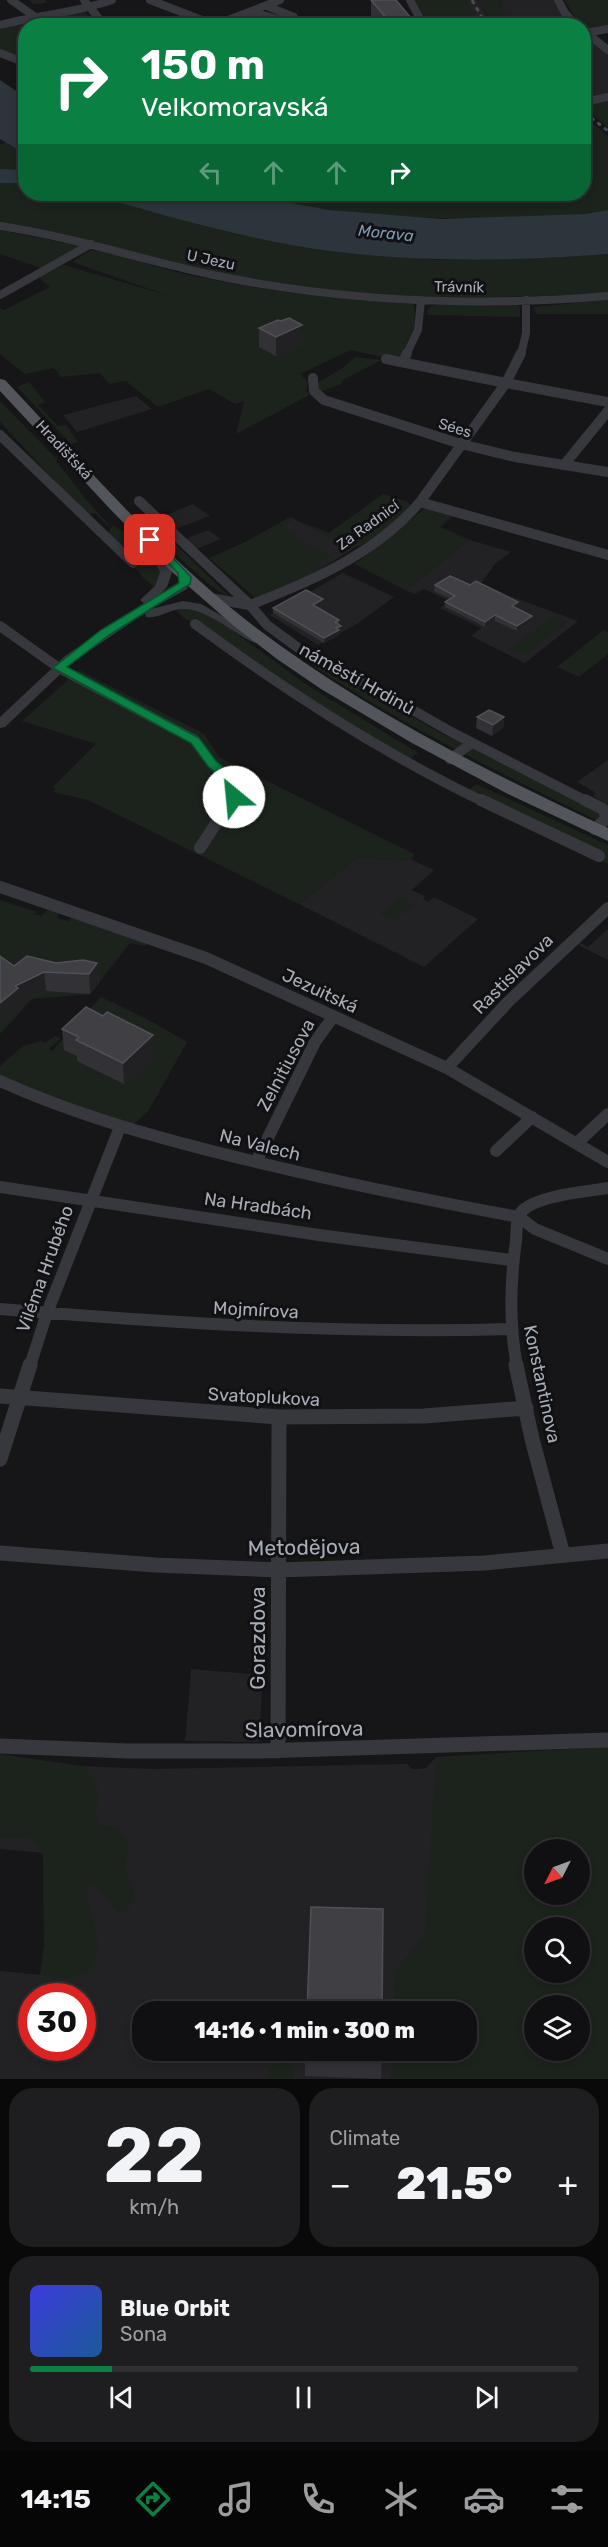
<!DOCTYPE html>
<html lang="en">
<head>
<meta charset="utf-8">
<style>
  body { margin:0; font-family:Rubik,sans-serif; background:#1e1e20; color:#f1f3f6; height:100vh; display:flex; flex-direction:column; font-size:22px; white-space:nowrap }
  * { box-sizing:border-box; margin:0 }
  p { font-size:20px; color:#9c9d9f }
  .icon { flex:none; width:33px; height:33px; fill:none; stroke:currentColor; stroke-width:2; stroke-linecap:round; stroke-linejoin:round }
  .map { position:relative; height:2079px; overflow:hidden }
  .details { display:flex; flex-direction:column; gap:9px; padding:9px; background:#09090a; flex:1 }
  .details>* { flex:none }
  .banner { position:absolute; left:18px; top:18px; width:573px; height:183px; border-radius:24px; box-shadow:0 3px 9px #0003,0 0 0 2px #303032; background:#0b8043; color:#fff; overflow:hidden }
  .needle { width:39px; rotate:228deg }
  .controls { position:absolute; left:524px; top:1839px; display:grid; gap:12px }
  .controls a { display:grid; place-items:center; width:66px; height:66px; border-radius:50%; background:#101012; box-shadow:0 3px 9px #0003,0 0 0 2px #303032; font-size:30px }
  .speed { position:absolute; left:18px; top:1983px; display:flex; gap:12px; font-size:30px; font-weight:700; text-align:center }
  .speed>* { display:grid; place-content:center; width:78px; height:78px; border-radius:50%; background:#101012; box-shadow:0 3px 9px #0003,0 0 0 2px #303032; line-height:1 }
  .speed .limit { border:9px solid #d22; background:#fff; color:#111 }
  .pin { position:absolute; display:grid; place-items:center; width:51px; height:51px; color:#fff; margin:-26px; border-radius:12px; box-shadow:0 3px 9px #0006 }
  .me { position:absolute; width:66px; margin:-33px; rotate:332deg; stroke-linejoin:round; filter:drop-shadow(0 0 4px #0008) }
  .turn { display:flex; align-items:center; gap:21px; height:126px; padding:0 24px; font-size:27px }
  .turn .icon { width:78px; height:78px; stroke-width:2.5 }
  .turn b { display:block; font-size:42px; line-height:51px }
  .lanes { display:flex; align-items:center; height:57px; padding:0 24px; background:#0003; justify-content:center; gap:30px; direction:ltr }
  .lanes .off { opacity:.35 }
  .big { font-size:45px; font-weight:800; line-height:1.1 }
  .details .tile { flex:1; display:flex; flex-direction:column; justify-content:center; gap:9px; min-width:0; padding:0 21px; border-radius:24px; background:#1e1e20 }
  .details .dial { align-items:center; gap:0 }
  .dial b { font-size:78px; line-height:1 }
  .song { display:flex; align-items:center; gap:18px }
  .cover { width:72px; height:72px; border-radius:9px; background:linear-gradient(135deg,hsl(240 70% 55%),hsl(210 70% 35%)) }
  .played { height:6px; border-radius:3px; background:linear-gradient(90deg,#0b8043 15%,#303032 15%) }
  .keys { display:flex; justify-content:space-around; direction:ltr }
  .heat { display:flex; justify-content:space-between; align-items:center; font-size:33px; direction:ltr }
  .details .tiles { flex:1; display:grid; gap:9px; grid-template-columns:1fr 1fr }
  .tile:last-child { grid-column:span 2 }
  .trip { position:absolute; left:132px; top:2001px; width:345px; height:60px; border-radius:24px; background:#101012; box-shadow:0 3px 9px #0003,0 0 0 2px #303032; font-weight:800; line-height:60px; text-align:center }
  .tabs { display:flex; height:96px; justify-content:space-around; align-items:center; background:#060607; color:#9c9d9f }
  .tabs .icon { width:42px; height:42px }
  .tabs .current { color:#0b8043 }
  .tabs b { font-size:27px; color:#f1f3f6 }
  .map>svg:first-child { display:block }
  .built { fill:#222225; fill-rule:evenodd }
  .green { fill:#1c231d; fill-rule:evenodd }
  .water { fill:#2c353c }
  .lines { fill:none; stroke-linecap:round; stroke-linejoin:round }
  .minor-far3 { stroke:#37383d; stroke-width:8 }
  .minor-far2 { stroke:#37383d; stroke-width:10 }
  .minor-far1 { stroke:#37383d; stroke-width:12 }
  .minor { stroke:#37383d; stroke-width:15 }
  .tertiary { fill:#37383d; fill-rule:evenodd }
  .primary { fill:#53555c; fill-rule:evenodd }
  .rail { stroke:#4a4c52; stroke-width:3; stroke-dasharray:4.5 4; stroke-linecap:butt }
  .wall { fill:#323236 }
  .shaded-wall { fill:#212124 }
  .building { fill:#3f3f44; stroke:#4f5156; stroke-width:1.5 }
  .route { fill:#0b8043; stroke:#07532c; stroke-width:1.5 }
  .labels { text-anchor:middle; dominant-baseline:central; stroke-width:6; stroke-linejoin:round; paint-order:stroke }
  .far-street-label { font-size:15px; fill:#a8adb8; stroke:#111113 }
  .far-water-label { font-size:16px; font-style:italic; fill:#7f9bb3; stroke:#111113 }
  .street-label { font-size:18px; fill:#a8adb8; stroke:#111113 }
  .near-street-label { font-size:21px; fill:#a8adb8; stroke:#111113 }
</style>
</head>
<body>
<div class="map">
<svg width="608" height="2079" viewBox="0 0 608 2079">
  <rect width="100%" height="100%" fill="#161618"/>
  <path class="built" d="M466,0H477L488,18L502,0H554L564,18L572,25L429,26L476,20Z
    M584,36L608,54V94L584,101Z
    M136,396L152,409L77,432L63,415Z
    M193,504L210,516L176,529L159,518Z
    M294,519L353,549L295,584L243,549Z
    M208,530L221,539L194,550L183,540Z
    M470,540L511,552L495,564L481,583L515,598L578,621L525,663L471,636L481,628L440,608L449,601L424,589L415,594L405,590Z
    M343,573L394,597L357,624L318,645L270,615Z
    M608,760V805L593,796L596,793L577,782Z
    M357,857L412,860L434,870L412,890L425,896L423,899L428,902L434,897L478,919L424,967L299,904Z
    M608,929V960L580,946L579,942L588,947Z
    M191,1669L263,1675L259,1742L185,1741Z
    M608,1747V2079H0V1971L40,1975L44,1946L43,1853L0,1849V1763L153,1769L407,1764L412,1769H418L426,1768L436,1757ZM534,1850H579V1894H534ZM534,1928H579V1972H534ZM32,1996H82V2048H32ZM534,2006H579V2050H534ZM142,2012H466V2050H142Z"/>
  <path class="green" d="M415,0H466L481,25H428Z
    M477,0H502L504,15H510L517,25H494Z
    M565,0H608V26L590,30L574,16Z
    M85,12L96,25L26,26L25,61L0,50V29L39,18Z
    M606,101L608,102V128L584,108V103Z
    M584,116L608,136V210C572,216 535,217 499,218C412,220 326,214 241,194H584Z
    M6,143L25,154V170L0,169V144Z
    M0,183H25L26,194H91L232,233L347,253L440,260L528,259L608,254V293C512,298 417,300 321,289C213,277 106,248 0,224Z
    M0,230L81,246L41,268L0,254Z
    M91,250C125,255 159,269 193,276C266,291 339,300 413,304L415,311L414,328L401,355L387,358L351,350L300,374L308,382L306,390L309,395L236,434L244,401L235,404L209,389L158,407L126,381L109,384L100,373L61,377L54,368L25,374L0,354V308L4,310L50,287L38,277L64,265L170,296L72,262Z
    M608,300V314H536L534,307Z
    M433,305H517L520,307V317L428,315L427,310Z
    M355,357L381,360L343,380L341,384L323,391L317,388L316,384L344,367Z
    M29,382L45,402L38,405L58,426L66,425L78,442L71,444L17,387Z
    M0,401L58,460L56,461L89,503L109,525L108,526L95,513L87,515L0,422Z
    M383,494L408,502L410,506C400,518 365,549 350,548L295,519L282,527L296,534L293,537L331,555L316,565L322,568L304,581L256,598L209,558L245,542L290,517C303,523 316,528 329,533Z
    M429,508L456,513L440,527L470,540L405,590L355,564L424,509Z
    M145,518H148L228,595L234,597C216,599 158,535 143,520Z
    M113,525L131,537L158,566L160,573L154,587L141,576L142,575L135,568L145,564L131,550L136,547L132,543L121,546L107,535Z
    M174,608H188L214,617L307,685L418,753L408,760L290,685L202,625L185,619Z
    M552,616L568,621L562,628L525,654H517L510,650Z
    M604,630L608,632V654L579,677L557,667Z
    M317,662L442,734L608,816V826C507,776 406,728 312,665Z
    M79,670L204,734L219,757L414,854L412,860L357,857L299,904L88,800L53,792L56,788L53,787L96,744L22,721Z
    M476,784L608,845V864L468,791Z
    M399,897L414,904L394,921L380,914Z
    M0,900L37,912L34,914L41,916L49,908L59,912L57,918L68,921L72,918L146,943L145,946L130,943L90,994L32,999L0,1034Z
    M101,997L149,1020L187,1042L149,1110L134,1124L80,1109L0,1075V1066L23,1046L41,1041L45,1043L55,1036L61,1038L49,1049L52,1051Z
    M608,1747V2079H391L392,2051L466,2050V2012L393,2011L395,1971L425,1934L436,1757ZM534,1850H579V1894H534ZM534,1928H579V1972H534ZM534,2006H579V2050H534Z
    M0,1754L83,1766L92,1777L99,1792L96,1811L99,1824L118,1829L129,1841L125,1869L136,1897L128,1909L118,1913L94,1883L88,1886C85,1909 102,1931 97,1954C96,1960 91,1967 89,1972L67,1979L41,1975L44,1946L43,1853L31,1838H0Z
    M283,2058L295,2069L293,2079H265L270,2069Z"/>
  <path class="water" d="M0,80L25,97V154L0,139Z
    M0,169L25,170V183H0Z
    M91,194H241L329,210L441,219L584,214L608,210V254C515,261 423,263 330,251C248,240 169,217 91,194Z"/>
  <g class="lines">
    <path class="minor-far3" d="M11,0L34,16
      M84,0L105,26
      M150,0L215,25L280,0
      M410,0L424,26
      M558,0L565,13L577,26
      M252,12L281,20L294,17L267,6
      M157,22L161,26
      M0,25C37,15 76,13 112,0
      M584,31L608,50
      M586,33L608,29
      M0,53L26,63
      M589,101L608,97
      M0,226C73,237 142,260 213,275C344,302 476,307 608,296
      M0,295L91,244
      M406,355L418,330L421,300
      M521,355L526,333V300"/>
    <path class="minor-far2" d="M386,359L506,383L521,353
      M403,362L407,353
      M313,378L314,391L324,400L461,444L515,457L608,472
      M0,435L133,563
      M564,465L608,411
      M139,501L250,605L267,625L301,650L346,672L453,733L588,802
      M420,502L506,383L608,402
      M210,598L249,605
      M250,605C312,581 375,554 420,502L608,555
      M195,624C286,691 382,753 484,802
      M0,626L59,668L195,740L212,764L230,780L235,793L230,802
      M450,759L472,743"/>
    <path class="minor-far1" d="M481,800L599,856
      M585,800L603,809L607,818L595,829
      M200,848L231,800
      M0,887L206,958L447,1068L608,1162
      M447,1068L508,1002L608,908
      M0,1081C82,1118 169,1141 256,1162C343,1183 431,1201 519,1217
      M577,1143L608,1114
      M496,1151L532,1117
      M256,1162L315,1042L333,1017
      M0,1187L319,1235L511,1260
      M519,1217L535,1229L608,1259
      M0,1309C170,1323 340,1334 511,1329
      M30,1366L47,1313L120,1127
      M517,1366C509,1324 510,1283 516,1241C517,1231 515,1218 523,1210C540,1195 585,1192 608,1188"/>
    <path class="minor" d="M516,1365L532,1439L563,1555
      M0,1396L279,1417L424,1416L526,1408
      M0,1459L30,1365
      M0,1553L155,1565L279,1570L485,1563L608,1551
      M0,1746L127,1751H261L608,1740
      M278,1751L279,1417"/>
    <path class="tertiary" d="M136,523L140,525L146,539L164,557L172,572L167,587L160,594L178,584L180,577L176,571L178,568H186L192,577L187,589L151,609L183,601L201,604L265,640L263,643H255C232,633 207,608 182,609C170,609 158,619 146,617L145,613L73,662L5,727L0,728V717L65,656L144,603L140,600L155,586L160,572C153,555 135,546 130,527Z"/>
    <path class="primary" d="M0,379L5,380C83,462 157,550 246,620C357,706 482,769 608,828V841L506,793L412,743L321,689L277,659L234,626L171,571L111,510L0,391Z"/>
    <path class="rail" d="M472,0L487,26
      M584,112L608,131"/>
  </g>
  <path class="wall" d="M371,0L410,17V26H380L371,15Z
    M439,194H469L454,201L439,196Z
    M259,328L302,344L276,356L259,347Z
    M435,585H470L518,602V607L516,608L532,616V621L517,631L495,621L485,627L445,607V602L451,599L434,591Z
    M323,599V604L317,608L339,620V624L341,631L339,632V635L324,643L273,613V608Z
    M477,717H504L503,728L492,736L476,728Z
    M0,956L14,966L56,963H97L99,983L90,994L46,991L20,1004V1008L0,1025Z
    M62,1029L154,1056L124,1084L77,1061V1056L64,1050Z
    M382,2050L381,2079L305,2076V2057Z"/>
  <path class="shaded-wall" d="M31,0H46V3L32,4Z
    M410,17V26H388V20Z
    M454,194H469L454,201Z
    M302,325V344L276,356V337Z
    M323,599V604L313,610V605Z
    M518,602V607L511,611L512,606Z
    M495,615V621L485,627V622Z
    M532,616V621L517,631V626Z
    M341,626V631L339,632V635L324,643V638Z
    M504,717L503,728L492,736L493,725Z
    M97,963L99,983L90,994L89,974Z
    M44,972L46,991L20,1004V1008L0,1025V1003L15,986Z
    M153,1035L154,1056L124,1084L123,1063Z"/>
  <path class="building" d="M371,0H396L410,17L388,20Z
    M289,318L302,325L276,337L259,328L278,320L281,321Z
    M450,576L470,585L476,581L518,602L512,606L532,616L517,626L495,615L485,622L445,602L455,596L435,585Z
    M306,590L323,599L313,605L339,620L335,622L341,626L336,628L339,630L324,638L273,608Z
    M489,710L504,717L493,725L477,717Z
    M0,956L14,966L27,956L56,963L83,960L97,963L89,974L44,972L15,986L18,988L0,1003Z
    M86,1007L103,1016L107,1012L153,1035L123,1063L76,1040L79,1037L62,1029Z
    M311,1907L383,1909L382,2012H307Z
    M306,2050H382L381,2060L305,2057Z"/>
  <path class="route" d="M150,537L154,538L191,577L190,584L109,635L67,667L199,738L216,761L235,777L241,789L239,799H230L225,782L208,766L191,743L53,668L101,630L179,583L178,573L145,540Z"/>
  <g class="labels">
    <g class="far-street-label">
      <text transform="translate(211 260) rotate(12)">U Jezu</text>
      <text transform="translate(459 287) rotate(1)">Trávník</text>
      <text transform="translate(455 428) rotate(17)">Sées</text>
      <text transform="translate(64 450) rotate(47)">Hradišťská</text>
      <text transform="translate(368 525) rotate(-36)">Za Radnicí</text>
    </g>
    <g class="far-water-label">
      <text transform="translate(386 233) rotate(6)">Morava</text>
    </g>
    <g class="street-label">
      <text transform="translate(357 679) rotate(29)">náměstí Hrdinů</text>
      <text transform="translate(513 974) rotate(-45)">Rastislavova</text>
      <text transform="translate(320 991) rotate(25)">Jezuitská</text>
      <text transform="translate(286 1065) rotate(-62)">Zelnitiusova</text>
      <text transform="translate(260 1145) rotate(14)">Na Valech</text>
      <text transform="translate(258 1206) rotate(8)">Na Hradbách</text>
      <text transform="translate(45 1269) rotate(-70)">Viléma Hrubého</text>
      <text transform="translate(256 1310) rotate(3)">Mojmírova</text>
      <text transform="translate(542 1384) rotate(78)">Konstantinova</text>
      <text transform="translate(264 1397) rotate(3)">Svatoplukova</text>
    </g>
    <g class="near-street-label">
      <text transform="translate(304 1547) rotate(-1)">Metodějova</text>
      <text transform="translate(257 1638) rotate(-90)">Gorazdova</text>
      <text transform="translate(304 1729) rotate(-1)">Slavomírova</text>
    </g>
  </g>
</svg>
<div class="controls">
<a><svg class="needle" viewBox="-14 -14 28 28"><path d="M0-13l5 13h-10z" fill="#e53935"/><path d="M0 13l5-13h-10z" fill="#9c9d9f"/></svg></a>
<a><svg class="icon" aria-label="search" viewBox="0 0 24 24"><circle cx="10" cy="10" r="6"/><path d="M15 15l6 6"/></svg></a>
<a><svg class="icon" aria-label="layers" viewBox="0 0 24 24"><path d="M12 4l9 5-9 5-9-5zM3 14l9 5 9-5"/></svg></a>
</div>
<div class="speed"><div class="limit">30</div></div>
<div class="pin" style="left:150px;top:540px;background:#d93025"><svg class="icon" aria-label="arrive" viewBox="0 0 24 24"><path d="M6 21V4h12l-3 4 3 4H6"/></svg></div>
<svg class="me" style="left:234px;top:797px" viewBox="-20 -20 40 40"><circle r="19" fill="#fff"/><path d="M0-13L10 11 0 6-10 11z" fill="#0b8043"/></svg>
<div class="trip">14:16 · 1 min · 300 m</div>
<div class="banner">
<div class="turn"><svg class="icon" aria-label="right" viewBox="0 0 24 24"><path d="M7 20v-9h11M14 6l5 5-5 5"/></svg><div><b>150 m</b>Velkomoravská</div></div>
<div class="lanes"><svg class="icon off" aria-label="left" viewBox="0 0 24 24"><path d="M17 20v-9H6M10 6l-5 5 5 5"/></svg><svg class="icon off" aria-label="ahead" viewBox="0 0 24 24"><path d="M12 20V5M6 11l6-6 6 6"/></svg><svg class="icon off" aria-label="ahead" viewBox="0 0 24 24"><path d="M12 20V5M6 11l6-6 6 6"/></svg><svg class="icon" aria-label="right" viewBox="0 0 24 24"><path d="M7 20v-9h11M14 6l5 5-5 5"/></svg></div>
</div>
</div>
<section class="details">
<div class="tiles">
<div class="tile dial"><b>22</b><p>km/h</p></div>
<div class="tile"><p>Climate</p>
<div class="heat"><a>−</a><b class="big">21.5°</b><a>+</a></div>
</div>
<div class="tile">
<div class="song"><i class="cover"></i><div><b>Blue Orbit</b><p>Sona</p></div></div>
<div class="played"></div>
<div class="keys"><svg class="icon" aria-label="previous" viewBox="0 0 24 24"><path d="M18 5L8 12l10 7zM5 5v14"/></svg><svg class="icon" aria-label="pause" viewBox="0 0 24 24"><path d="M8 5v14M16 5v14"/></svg><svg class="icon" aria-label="next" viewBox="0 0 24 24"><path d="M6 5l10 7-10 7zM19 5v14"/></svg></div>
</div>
</div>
</section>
<nav class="tabs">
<b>14:15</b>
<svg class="icon current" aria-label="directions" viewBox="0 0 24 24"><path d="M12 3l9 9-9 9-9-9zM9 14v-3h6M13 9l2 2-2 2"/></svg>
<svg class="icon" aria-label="music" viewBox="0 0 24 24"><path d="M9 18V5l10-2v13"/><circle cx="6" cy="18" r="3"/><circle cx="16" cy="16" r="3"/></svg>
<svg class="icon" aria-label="phone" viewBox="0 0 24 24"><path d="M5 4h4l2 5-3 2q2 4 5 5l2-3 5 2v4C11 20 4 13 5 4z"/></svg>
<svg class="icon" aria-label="climate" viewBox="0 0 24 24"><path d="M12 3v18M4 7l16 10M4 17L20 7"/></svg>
<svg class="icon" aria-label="car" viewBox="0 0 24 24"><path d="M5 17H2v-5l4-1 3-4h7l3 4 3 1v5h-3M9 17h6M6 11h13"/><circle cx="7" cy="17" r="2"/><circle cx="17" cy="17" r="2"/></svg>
<svg class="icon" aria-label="filters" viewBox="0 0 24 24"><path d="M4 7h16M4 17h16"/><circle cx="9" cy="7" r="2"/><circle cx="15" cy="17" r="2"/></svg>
</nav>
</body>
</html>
